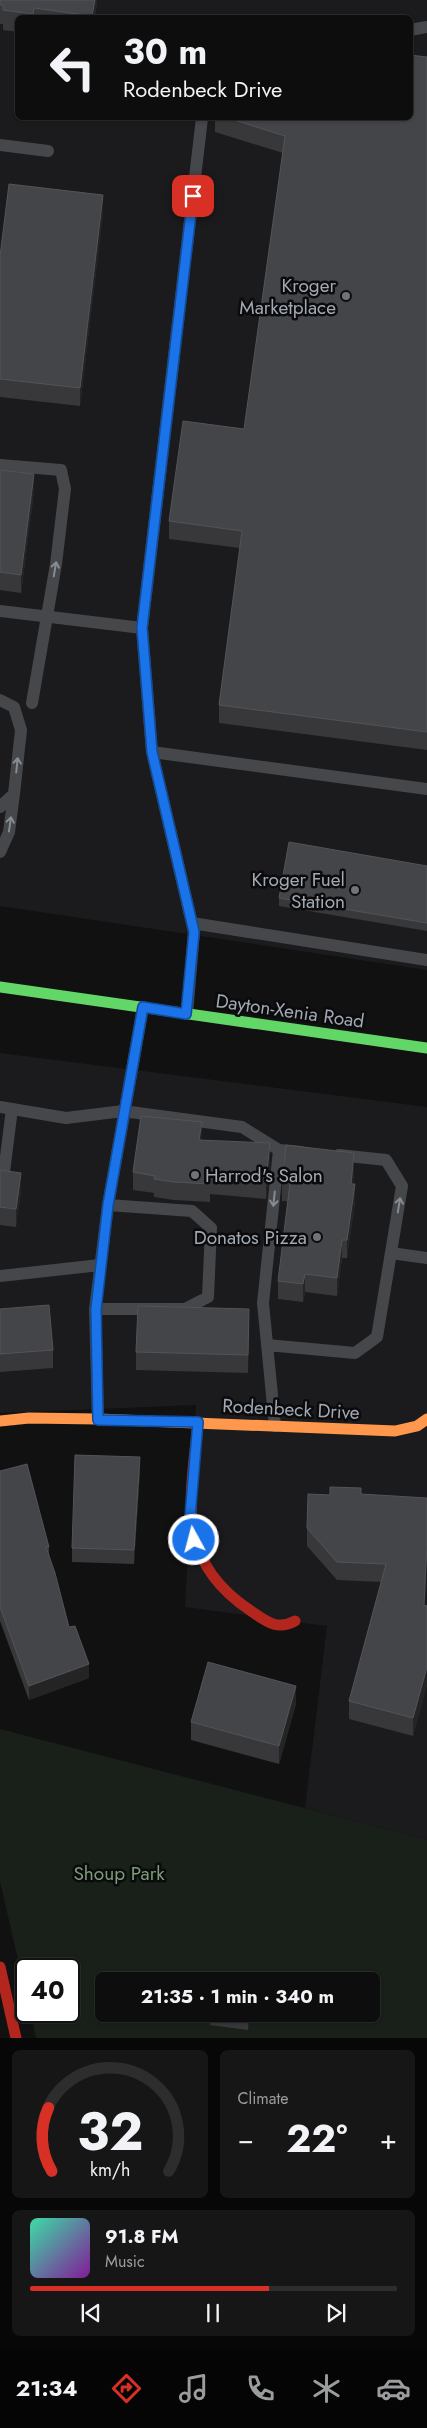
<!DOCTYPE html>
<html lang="en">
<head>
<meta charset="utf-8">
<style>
  body { margin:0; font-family:Jost,sans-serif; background:#161616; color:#f1f3f6; height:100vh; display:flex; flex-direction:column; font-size:19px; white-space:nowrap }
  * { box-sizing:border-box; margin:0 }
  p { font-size:16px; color:#9a9c9d }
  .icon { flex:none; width:28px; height:28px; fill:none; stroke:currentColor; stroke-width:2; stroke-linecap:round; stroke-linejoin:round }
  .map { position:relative; height:2038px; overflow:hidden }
  .side { display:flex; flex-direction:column; gap:12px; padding:12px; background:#070707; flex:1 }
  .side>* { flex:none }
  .top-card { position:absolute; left:15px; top:15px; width:398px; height:105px; border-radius:8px; box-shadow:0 1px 4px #0004,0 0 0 1px #2d2d2e; background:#0d0d0d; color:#f1f3f6; overflow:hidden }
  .speed { position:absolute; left:15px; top:1958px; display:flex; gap:10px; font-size:25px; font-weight:700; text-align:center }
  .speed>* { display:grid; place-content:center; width:65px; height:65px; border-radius:50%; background:#0d0d0d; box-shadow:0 1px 4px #0004,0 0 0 1px #2d2d2e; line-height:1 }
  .speed .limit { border:2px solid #111; border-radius:8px; background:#fff; color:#111 }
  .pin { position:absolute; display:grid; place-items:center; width:42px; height:42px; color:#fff; margin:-21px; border-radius:10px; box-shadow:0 2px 8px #0006 }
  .me { position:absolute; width:55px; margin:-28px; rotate:353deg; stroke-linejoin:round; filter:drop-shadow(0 0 4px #0008) }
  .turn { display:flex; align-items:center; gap:18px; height:105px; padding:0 25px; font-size:22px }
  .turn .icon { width:65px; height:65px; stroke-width:2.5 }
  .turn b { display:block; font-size:35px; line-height:42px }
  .big { font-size:38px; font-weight:700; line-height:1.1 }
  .side .widget { flex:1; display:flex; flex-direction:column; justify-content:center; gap:8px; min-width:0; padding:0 18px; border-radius:8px; background:#161616 }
  .side .dial { align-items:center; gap:0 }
  .dial svg { height:130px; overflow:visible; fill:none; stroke:#2d2d2e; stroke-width:7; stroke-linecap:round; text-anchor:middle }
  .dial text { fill:#f1f3f6; stroke:none }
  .song { display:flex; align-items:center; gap:15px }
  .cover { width:60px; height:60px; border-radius:8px; background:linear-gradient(135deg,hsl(160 70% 55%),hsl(290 70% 35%)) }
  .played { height:5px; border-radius:2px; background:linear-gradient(90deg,#d93025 65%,#2d2d2e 65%) }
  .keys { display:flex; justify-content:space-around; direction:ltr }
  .heat { display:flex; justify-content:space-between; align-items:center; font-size:28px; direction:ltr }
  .side .tiles { flex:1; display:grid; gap:12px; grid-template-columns:1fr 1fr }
  .widget:last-child { grid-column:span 2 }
  .trip { position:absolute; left:95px; top:1972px; width:285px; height:50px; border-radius:8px; background:#0d0d0d; box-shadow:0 1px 4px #0004,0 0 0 1px #2d2d2e; font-weight:700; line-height:50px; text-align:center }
  .tab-bar { display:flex; height:80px; justify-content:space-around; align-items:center; background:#050505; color:#9a9c9d }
  .tab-bar .icon { width:35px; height:35px }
  .tab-bar .on { color:#d93025 }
  .tab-bar b { font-size:22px; color:#f1f3f6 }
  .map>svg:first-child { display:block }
  .built { fill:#1b1b1d; fill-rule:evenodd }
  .green { fill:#19201a; fill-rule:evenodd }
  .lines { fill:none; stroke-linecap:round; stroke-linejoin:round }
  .lane { stroke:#45474a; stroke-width:12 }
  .fast { stroke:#63d668; stroke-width:11 }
  .slow { stroke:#ff974d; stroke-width:11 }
  .jam { stroke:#b3261e; stroke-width:11 }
  .wall { fill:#38383b }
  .shaded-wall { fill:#242425 }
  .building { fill:#434548; stroke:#525459 }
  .oneway { stroke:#858c94 }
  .route-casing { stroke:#114b97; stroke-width:12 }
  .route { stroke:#1a73e8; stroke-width:9 }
  .poi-dot { fill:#6f747a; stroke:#0b0b0d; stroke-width:2 }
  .labels { text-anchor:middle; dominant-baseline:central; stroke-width:5; stroke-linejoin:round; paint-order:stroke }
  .poi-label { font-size:19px; fill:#a1a9b3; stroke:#0b0b0d; text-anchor:end }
  .street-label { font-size:19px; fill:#a1a9b3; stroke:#0b0b0d }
  .park-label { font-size:19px; fill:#7a9f77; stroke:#0b0b0d }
</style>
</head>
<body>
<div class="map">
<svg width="427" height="2038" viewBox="0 0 427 2038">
  <rect width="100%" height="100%" fill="#111"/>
  <path class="built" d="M0,0H427V970L0,906ZM18,18H410V118H18Z
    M0,1053L427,1107V1840L305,1808L327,1626L185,1607L196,1405L0,1413Z"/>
  <path class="green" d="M0,1729L427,1840V2038H36L30,2011H69V1969H26V1995L0,1881ZM104,1981H371V2014H104Z"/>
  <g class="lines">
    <path class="lane" d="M410,30L427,27
      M0,145L48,151
      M0,465L61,470L65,489L56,564L32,703
      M0,611L142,628
      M0,700L14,707L21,730L14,794L0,807
      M152,752L427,789
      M0,852L9,832L14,794
      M192,923L427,960
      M187,1014L194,932L152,752L142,628L202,118
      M0,1107L66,1118L123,1111L242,1127L279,1150L301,1152
      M3,1180L12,1109
      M391,1253L427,1258
      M0,1276L100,1265
      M95,1309H185L208,1297L211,1228L192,1211L108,1205
      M267,1345L355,1353L377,1337L402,1186L386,1160L339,1155
      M98,1419L95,1309L108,1205L143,1007
      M275,1426L263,1303L279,1150"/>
    <path class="fast" d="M0,987L427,1048"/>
    <path class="slow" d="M0,1421L29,1418L98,1419L395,1431L417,1426L427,1419"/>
    <path class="jam" d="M198,1423C190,1502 175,1560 251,1611C266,1621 277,1631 295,1621
      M0,1967L16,2038"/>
  </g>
  <path class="wall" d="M0,0H97L95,18H18V32L3,30V24H0Z
    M427,57V750L219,723V705L240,548L169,539V521L244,429L283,153L215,132V118H410Z
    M103,213L80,406L0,397V256Z
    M0,470L34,492L21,593L0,590Z
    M427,866V931L279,906V898Z
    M202,1140L270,1161L266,1199L210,1194V1202L174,1200L154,1197V1193L133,1190V1172Z
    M0,1170L21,1191L16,1227L0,1225Z
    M354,1171L353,1184L355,1202L347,1258H342L337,1296L305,1292L303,1302L278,1299V1281L288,1201H282V1183Z
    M0,1309L53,1350V1368L0,1372Z
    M249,1327L248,1373L136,1370V1352Z
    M0,1471L49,1547V1555L69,1627L89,1678L29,1700L0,1621Z
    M140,1471L134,1564L72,1562V1548Z
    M330,1495H361L425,1606H427V1685L413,1736L349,1719V1701L381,1582L337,1580L307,1546V1528Z
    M296,1704L279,1764L191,1740V1722Z
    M210,2014H251L248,2030L210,2025Z"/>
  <path class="shaded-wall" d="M95,0H97L95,18H92Z
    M103,195V213L80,406V388Z
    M34,474V492L21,593V575Z
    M202,1122V1140H199Z
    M270,1143V1161L266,1199V1181Z
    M354,1153V1171L351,1202V1184Z
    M21,1173V1191L16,1227V1209Z
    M355,1184V1202L347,1258V1240Z
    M342,1240V1258L337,1296V1278Z
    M305,1274V1292L303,1302V1284Z
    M249,1309V1327L248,1373V1355Z
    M140,1457V1471L134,1564V1550Z
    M427,1544V1562L424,1623V1605Z
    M89,1664V1678L29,1700V1686Z
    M427,1667V1685L413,1736V1718Z
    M296,1686V1704L279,1764V1746Z
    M249,2014H251L248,2030V2016Z"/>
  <path class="building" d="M0,0H95L92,16L34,8L33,14L3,10V5H0Z
    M410,55L427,57V732L219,705L242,531L169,521L183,421L244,429L285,136L228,118H410Z
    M9,184L103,195L80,388L0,379V256Z
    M0,470L34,474L21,575L0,572Z
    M289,842L427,866V923L279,898Z
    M141,1116L202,1122L199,1140L270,1143L266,1181L210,1176V1184L174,1182L154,1179L155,1176L133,1172Z
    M286,1145L354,1153L351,1184H355L347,1240H342L337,1278L305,1274L303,1284L278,1281L290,1183H282Z
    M0,1170L21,1173L16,1209L0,1207Z
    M49,1305L53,1350L0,1354V1309Z
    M138,1306L249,1309L248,1355L136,1352Z
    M75,1455L140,1457L134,1550L72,1548Z
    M27,1464L49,1547H46L55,1573L69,1627L75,1626L89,1664L29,1686L0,1607V1471Z
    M330,1487L361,1488V1494L427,1498V1544L424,1605L427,1606V1667L413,1718L349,1701L386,1564L337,1562L307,1528L308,1494L330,1495Z
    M208,1662L296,1686L279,1746L191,1722Z
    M228,2014H249L248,2016Z"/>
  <defs><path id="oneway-shaft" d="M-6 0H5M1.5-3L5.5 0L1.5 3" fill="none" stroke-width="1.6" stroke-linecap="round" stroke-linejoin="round" transform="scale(1.25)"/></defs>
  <g class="oneway">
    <use href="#oneway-shaft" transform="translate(55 569) rotate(-80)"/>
    <use href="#oneway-shaft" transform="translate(17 765) rotate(-84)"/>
    <use href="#oneway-shaft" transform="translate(10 824) rotate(-82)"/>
    <use href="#oneway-shaft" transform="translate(274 1199) rotate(96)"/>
    <use href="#oneway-shaft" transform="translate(399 1205) rotate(-81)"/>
  </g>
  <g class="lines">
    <g class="route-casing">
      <path id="route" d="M193,196L142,628L152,752L194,932L186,1014L143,1007L108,1205L96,1309L98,1420L198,1422L190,1517L194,1540"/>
    </g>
    <use href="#route" class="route"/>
  </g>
  <g class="poi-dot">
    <circle cx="346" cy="296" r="5"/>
    <circle cx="355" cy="890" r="5"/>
    <circle cx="195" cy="1175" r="5"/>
    <circle cx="317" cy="1237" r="5"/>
  </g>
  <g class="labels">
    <g class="poi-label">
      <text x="336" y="285">Kroger<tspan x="336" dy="22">Marketplace</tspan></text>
      <text x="345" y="879">Kroger Fuel<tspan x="345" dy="22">Station</tspan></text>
      <text x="205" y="1175" text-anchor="start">Harrod's Salon</text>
      <text x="307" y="1237">Donatos Pizza</text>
    </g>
    <g class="street-label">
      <text transform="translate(290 1011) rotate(8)">Dayton-Xenia Road</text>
      <text transform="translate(291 1409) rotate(3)">Rodenbeck Drive</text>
    </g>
    <g class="park-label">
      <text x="119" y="1873">Shoup Park</text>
    </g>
  </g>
</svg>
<div class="speed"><div class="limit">40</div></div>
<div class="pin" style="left:193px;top:196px;background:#d93025"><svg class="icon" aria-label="arrive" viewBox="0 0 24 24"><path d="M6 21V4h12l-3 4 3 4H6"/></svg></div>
<svg class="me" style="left:194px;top:1540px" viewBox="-20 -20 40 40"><circle r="17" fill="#1a73e8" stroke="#fff" stroke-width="3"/><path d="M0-11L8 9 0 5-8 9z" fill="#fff"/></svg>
<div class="trip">21:35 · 1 min · 340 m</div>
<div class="top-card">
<div class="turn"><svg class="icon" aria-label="left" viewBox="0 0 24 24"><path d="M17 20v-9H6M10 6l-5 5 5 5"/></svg><div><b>30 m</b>Rodenbeck Drive</div></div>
</div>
</div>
<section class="side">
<div class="tiles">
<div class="widget dial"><svg viewBox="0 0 100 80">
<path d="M14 69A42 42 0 1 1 86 69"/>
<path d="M14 69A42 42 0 0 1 12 30" stroke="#d93025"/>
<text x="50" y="56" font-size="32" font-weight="700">32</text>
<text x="50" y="72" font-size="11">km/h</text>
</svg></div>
<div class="widget"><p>Climate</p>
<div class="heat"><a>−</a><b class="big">22°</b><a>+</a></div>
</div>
<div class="widget">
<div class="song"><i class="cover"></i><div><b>91.8 FM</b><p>Music</p></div></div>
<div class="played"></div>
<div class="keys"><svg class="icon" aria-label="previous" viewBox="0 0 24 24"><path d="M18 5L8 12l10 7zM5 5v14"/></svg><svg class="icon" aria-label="pause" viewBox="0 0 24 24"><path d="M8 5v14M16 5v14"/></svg><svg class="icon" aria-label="next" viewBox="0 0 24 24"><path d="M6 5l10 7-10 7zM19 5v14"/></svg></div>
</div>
</div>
</section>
<nav class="tab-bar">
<b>21:34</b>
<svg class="icon on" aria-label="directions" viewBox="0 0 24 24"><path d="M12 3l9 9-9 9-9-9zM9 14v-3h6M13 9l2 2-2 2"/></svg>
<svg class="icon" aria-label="music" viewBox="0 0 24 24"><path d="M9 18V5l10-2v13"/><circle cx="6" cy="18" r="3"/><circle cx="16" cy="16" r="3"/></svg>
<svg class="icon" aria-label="phone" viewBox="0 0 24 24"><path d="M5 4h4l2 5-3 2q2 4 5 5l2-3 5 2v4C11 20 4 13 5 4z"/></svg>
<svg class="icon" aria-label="climate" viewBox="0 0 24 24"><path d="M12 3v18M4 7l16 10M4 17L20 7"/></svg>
<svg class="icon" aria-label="car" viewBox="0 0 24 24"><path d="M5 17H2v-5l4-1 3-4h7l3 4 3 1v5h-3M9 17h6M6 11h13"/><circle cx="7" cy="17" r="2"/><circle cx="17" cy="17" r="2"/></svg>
</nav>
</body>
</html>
